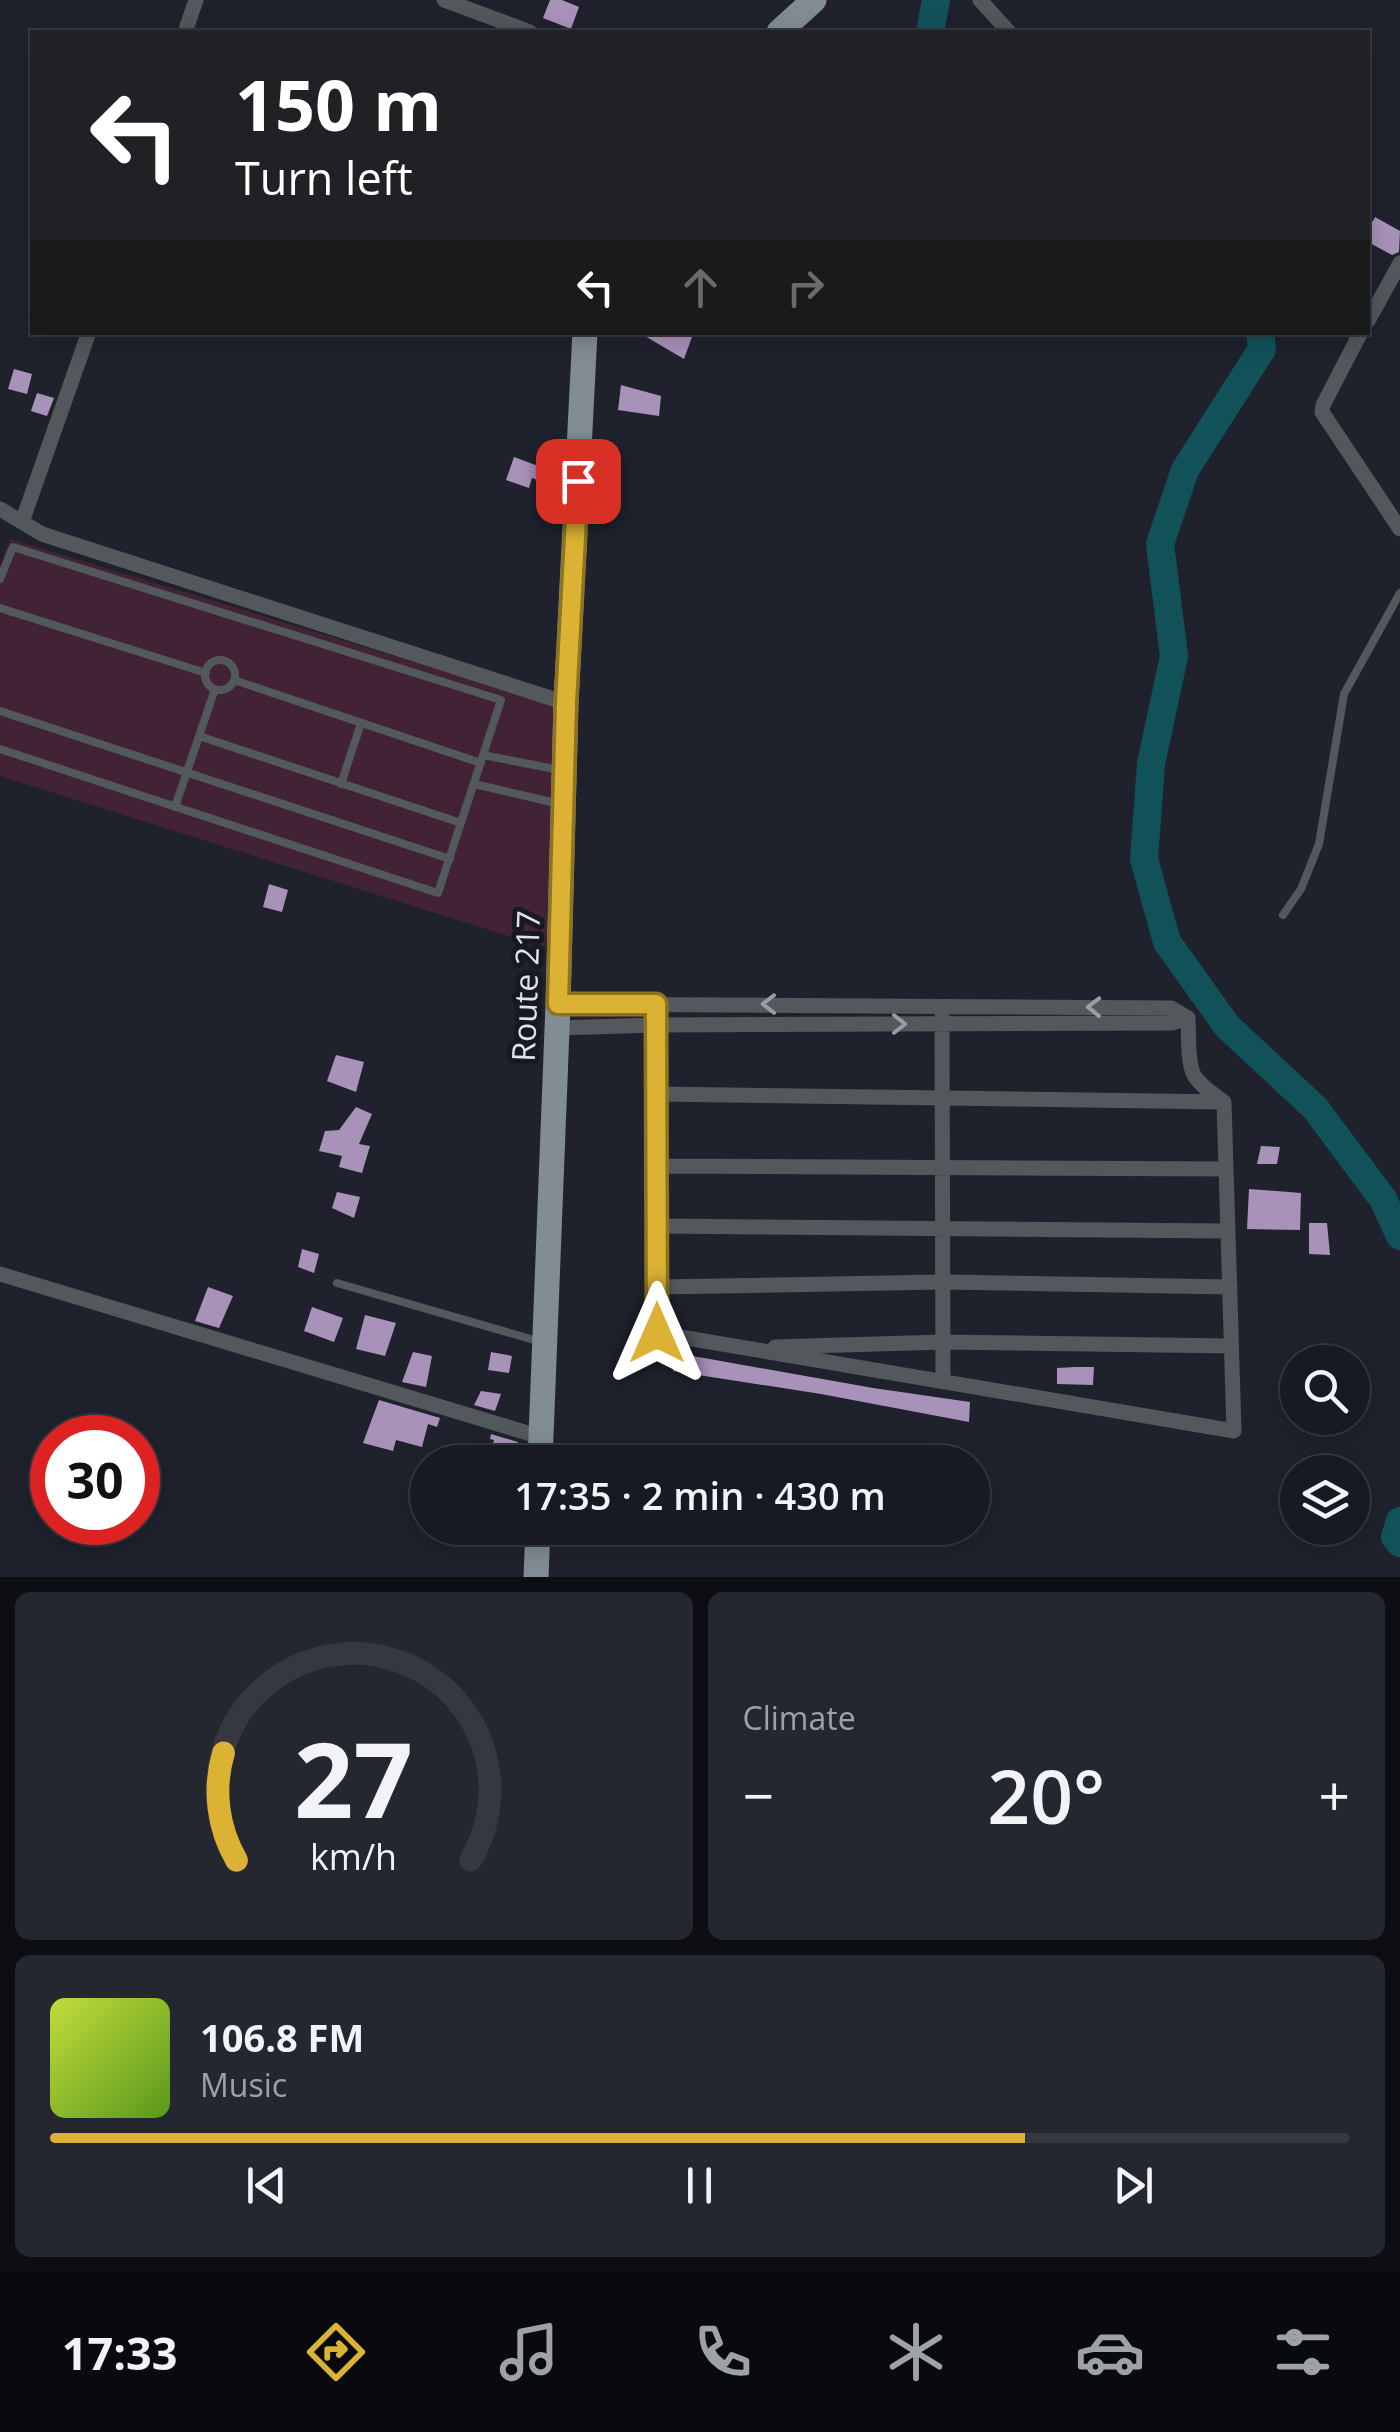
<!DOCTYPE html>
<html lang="en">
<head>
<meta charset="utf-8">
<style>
  body { margin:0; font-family:"Open Sans",sans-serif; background:#24272f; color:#f1f3f6; height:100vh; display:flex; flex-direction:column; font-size:38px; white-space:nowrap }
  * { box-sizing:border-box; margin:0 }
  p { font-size:32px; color:#9ea1a5 }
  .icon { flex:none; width:55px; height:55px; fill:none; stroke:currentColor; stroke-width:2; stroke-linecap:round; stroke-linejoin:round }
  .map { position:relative; height:1577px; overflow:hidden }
  .sheet { display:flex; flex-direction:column; gap:15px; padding:15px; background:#0d0e13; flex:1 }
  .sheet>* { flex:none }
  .hud { position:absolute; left:30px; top:30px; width:1340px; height:305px; border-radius:0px; box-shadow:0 5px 25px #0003,0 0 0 2px #363840; background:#202124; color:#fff; overflow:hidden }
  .controls { position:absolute; left:1280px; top:1345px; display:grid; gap:20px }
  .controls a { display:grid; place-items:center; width:90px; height:90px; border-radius:50%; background:#171a22; box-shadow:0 5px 25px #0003,0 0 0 2px #363840; font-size:50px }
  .speed { position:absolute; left:30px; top:1415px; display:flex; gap:20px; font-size:50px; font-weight:700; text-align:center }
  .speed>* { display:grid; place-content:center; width:130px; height:130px; border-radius:50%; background:#171a22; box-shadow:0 5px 25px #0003,0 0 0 2px #363840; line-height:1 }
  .speed .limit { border:15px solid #d22; background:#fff; color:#111 }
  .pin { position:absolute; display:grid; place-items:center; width:85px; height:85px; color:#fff; margin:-42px; border-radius:20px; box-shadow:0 5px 15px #0006 }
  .me { position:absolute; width:110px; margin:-55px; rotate:0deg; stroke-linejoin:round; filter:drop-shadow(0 0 8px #0008) }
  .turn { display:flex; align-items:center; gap:35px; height:210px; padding:0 40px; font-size:45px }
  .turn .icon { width:130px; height:130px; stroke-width:2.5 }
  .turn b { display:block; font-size:70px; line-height:85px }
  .lanes { display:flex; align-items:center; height:95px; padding:0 40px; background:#0003; justify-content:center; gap:50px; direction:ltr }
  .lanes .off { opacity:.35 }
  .big { font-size:75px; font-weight:600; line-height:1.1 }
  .sheet .card { flex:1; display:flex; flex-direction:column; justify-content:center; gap:15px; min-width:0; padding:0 35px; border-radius:15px; background:#24272f }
  .sheet .dial { align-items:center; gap:0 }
  .dial svg { height:260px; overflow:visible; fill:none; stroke:#363840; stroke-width:7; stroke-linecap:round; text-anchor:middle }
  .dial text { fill:#f1f3f6; stroke:none }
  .song { display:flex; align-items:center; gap:30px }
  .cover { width:120px; height:120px; border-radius:15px; background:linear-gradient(135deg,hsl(70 70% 55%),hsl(90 70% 35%)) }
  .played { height:10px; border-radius:5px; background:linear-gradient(90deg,#dbb233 75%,#363840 75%) }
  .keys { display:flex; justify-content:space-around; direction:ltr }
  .heat { display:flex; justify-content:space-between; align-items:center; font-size:55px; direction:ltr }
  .sheet .tiles { flex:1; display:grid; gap:15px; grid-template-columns:1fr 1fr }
  .card:last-child { grid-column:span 2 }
  .trip { position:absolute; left:410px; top:1445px; width:580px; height:100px; border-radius:50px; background:#171a22; box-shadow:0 5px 25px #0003,0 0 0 2px #363840; font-weight:600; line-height:100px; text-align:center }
  .dock { display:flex; height:160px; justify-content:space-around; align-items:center; background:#090a0e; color:#9ea1a5 }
  .dock .icon { width:70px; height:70px }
  .dock .active { color:#dbb233 }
  .dock b { font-size:45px; color:#f1f3f6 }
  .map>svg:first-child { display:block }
  .green { fill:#422335 }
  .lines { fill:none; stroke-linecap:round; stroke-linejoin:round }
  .river { stroke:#115259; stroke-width:28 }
  .building { fill:#a892ba }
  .lane { stroke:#52585c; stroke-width:8 }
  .street { stroke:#52585c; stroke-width:15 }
  .primary { stroke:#818c95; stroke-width:25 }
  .oneway { stroke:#9a9ea4 }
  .route-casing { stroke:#8e7421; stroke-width:25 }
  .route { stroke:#dbb233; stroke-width:18 }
  .labels { text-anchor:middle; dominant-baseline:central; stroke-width:10; stroke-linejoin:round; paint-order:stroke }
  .street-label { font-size:32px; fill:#e1e3eb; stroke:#161823 }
</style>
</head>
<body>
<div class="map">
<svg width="1400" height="1577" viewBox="0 0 1400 1577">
  <rect width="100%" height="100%" fill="#1f222d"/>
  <path class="green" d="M10,539L562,707L556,951L0,776V566Z"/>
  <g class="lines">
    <path class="river" d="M930,32L936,0
      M1260,332L1262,349L1185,470L1160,544L1174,656L1151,764L1144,859L1167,942L1227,1026L1315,1108L1383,1199L1400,1236
      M1400,1521L1395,1537L1400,1543"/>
  </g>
  <path class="building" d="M550,0H562L579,7L571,29L543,18Z
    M1375,217L1400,231L1399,252L1392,255L1368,242V230Z
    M638,332H684L692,337L684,359Z
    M14,369L32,374L27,394L8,389Z
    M621,385L661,396L659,416L618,410Z
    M37,393L54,398L47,416L31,411Z
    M514,457L541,467L537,480L532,478L529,488L506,480Z
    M269,884L288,890L282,912L263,907Z
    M336,1055L364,1062L356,1092L327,1081Z
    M356,1107L372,1114L359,1144L370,1146L362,1173L339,1167L342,1156L319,1151L325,1131L339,1130Z
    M1261,1146L1280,1147L1277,1164H1257Z
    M1249,1189L1301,1193L1300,1230L1247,1229Z
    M337,1192L360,1197L354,1218L332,1208Z
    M1309,1223H1327L1330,1255L1309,1254Z
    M302,1249L319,1254L314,1273L298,1267Z
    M208,1287L233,1296L219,1328L195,1321Z
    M312,1307L343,1318L334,1342L304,1331Z
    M365,1315L396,1323L385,1356L356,1349Z
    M413,1352L432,1356L426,1387L402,1382Z
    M491,1352L512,1356L509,1373L488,1370Z
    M676,1353L873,1388L970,1402L969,1422L821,1394L673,1371Z
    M1075,1367H1094L1093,1385L1057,1384V1368Z
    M481,1391L501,1394L495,1411L474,1405Z
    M379,1400L440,1418L437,1427L428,1424L422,1447L396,1440L393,1451L363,1443Z
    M491,1434L518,1442L517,1447L510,1445L506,1462H488L494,1440L490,1439Z"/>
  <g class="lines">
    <path class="lane" d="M0,579L13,547L501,700L438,893L0,749
      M0,608L206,673
      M205 675a15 15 0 1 1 30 0a15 15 0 1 1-30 0Z
      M234,680L481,763
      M0,711L450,859
      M199,736L461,823
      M483,755L560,770
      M341,784L361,723
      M474,784L560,804
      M175,807L215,689
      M1283,915L1301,889L1319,844L1344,694L1400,593
      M337,1283L541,1342"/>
    <path class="street" d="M444,0L530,32
      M980,0L1009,32
      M185,32L196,0
      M1368,321L1400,263
      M1361,332L1323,405L1322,412L1400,529
      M0,509L42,534L566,703
      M22,522L89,332
      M558,1004L1171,1008L1188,1018
      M656,1004L657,1333L1234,1431L1224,1102L656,1094
      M942,1016L943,1382
      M1188,1018C1189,1032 1187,1063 1194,1075C1200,1086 1214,1094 1224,1102
      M557,1028L656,1025L1172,1023L1188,1018
      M657,1166L1226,1169
      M657,1226L1228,1231
      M0,1274L541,1437
      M657,1287L943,1282L1230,1287
      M775,1347L943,1342L1231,1346"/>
    <path class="primary" d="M779,32L814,0
      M540,1462L558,1004L566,703L585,332
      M536,1577L538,1528"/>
  </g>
  <defs><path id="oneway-chevron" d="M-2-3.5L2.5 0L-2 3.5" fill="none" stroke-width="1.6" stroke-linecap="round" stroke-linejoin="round" transform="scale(2.5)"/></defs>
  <g class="oneway">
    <use href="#oneway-chevron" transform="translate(769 1004) rotate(-180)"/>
    <use href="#oneway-chevron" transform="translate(1094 1007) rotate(-179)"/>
    <use href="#oneway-chevron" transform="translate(899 1024)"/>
  </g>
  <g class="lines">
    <g class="route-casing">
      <path id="route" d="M578,481L566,703L558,1004H656L657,1333"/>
    </g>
    <use href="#route" class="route"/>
  </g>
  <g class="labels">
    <g class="street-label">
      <text transform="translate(525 986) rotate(-88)">Route 217</text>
    </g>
  </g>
</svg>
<div class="controls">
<a><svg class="icon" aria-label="search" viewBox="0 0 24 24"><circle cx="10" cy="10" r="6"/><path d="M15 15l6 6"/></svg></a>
<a><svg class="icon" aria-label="layers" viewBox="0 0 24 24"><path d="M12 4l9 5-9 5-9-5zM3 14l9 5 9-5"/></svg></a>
</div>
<div class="speed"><div class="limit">30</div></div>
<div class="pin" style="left:578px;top:481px;background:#d93025"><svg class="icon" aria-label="arrive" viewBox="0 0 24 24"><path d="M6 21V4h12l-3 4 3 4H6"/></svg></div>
<svg class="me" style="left:657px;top:1333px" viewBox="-20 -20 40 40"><path d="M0-17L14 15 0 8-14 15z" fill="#dbb233" stroke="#fff" stroke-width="4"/></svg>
<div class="trip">17:35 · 2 min · 430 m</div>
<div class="hud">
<div class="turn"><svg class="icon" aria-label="left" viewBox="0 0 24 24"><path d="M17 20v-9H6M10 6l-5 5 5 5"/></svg><div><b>150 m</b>Turn left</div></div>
<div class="lanes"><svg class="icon" aria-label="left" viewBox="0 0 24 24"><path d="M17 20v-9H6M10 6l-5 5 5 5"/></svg><svg class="icon off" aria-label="ahead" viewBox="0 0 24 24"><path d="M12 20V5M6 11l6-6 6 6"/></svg><svg class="icon off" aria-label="right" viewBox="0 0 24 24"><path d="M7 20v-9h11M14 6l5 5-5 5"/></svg></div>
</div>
</div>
<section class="sheet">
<div class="tiles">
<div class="card dial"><svg viewBox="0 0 100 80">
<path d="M14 69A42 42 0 1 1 86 69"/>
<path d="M14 69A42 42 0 0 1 10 36" stroke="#dbb233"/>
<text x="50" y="56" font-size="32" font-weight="700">27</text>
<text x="50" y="72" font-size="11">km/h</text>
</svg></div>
<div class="card"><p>Climate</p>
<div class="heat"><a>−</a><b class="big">20°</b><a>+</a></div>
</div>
<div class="card">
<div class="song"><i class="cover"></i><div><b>106.8 FM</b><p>Music</p></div></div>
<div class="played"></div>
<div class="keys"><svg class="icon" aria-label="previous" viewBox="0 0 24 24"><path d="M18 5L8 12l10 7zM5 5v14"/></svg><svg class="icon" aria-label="pause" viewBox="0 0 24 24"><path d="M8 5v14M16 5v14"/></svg><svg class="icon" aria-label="next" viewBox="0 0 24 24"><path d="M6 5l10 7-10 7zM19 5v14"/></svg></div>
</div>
</div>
</section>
<nav class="dock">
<b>17:33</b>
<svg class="icon active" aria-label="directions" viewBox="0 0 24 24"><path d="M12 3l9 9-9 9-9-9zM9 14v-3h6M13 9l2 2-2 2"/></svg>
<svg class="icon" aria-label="music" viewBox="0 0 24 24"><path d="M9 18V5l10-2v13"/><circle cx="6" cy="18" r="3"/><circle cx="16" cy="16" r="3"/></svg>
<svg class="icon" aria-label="phone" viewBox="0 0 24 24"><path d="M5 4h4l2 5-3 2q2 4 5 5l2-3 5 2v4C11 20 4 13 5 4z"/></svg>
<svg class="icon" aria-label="climate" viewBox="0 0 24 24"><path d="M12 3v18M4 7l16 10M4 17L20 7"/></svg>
<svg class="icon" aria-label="car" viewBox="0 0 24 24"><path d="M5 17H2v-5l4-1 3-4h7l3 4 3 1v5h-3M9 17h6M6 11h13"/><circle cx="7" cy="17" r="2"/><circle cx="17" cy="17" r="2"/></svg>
<svg class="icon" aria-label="filters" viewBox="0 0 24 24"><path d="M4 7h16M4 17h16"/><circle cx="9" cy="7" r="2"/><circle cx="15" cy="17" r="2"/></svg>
</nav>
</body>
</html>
